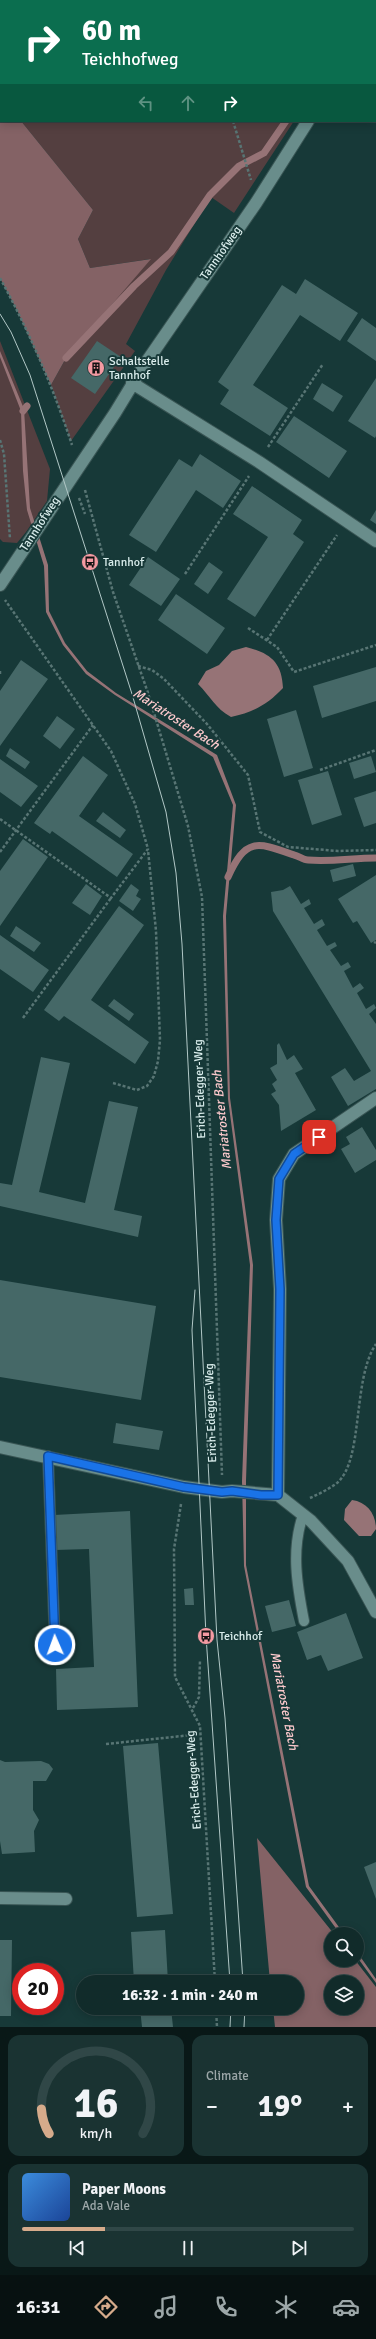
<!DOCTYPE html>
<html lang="en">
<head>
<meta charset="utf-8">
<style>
  body { margin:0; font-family:Signika,sans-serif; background:#1a3332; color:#f1f3f6; height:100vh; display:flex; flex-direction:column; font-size:15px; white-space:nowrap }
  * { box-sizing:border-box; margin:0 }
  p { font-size:13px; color:#9ca7a8 }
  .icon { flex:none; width:22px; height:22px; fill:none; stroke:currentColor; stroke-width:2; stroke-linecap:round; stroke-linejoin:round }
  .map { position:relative; height:2027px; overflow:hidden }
  .side { display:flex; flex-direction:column; gap:8px; padding:8px; background:#091817; flex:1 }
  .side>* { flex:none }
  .guide { position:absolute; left:0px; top:0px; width:376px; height:122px; box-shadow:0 2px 10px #0003,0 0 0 1px #304747; background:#0b6e4f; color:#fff; overflow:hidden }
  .fabs { position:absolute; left:324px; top:1927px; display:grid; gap:8px }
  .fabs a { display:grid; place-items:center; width:40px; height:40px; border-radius:50%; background:#112b2a; box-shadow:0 2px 10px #0003,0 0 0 1px #304747; font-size:20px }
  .speed { position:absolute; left:12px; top:1963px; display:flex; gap:8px; font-size:20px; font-weight:700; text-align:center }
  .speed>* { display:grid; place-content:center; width:52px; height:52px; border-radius:50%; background:#112b2a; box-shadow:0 2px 10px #0003,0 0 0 1px #304747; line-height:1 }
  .speed .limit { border:6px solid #d22; background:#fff; color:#111 }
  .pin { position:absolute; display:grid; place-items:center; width:34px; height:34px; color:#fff; margin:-17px; border-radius:8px; box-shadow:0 2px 6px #0006 }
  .me { position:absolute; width:44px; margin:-22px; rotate:358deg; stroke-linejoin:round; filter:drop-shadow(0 0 3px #0008) }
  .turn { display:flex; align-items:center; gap:14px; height:84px; padding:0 16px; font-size:18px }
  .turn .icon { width:52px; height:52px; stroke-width:2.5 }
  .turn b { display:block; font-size:28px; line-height:34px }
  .lanes { display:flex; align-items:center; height:38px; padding:0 16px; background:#0003; justify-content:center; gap:20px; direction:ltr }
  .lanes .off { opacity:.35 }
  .big { font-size:30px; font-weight:700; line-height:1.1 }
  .side .card { flex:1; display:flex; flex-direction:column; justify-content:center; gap:6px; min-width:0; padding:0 14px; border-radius:12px; background:#1a3332 }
  .side .dial { align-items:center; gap:0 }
  .dial svg { height:104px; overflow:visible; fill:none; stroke:#304747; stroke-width:7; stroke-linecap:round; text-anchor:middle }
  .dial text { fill:#f1f3f6; stroke:none }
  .song { display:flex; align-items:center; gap:12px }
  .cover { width:48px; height:48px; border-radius:6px; background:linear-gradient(135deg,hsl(210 70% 55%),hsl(220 70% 35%)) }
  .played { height:4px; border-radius:2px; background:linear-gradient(90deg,#d6ab8b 25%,#304747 25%) }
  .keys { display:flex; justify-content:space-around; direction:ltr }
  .heat { display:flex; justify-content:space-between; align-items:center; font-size:22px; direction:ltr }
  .side .tiles { flex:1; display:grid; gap:8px; grid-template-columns:1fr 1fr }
  .card:last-child { grid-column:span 2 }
  .trip { position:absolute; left:76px; top:1975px; width:228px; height:40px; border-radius:20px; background:#112b2a; box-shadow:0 2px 10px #0003,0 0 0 1px #304747; font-weight:700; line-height:40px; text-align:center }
  .tabs { display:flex; height:64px; justify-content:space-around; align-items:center; background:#071111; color:#9ca7a8 }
  .tabs .icon { width:28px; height:28px }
  .tabs .active { color:#d6ab8b }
  .tabs b { font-size:18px; color:#f1f3f6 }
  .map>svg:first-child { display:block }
  .green { fill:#543f40 }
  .forest { fill:#846265; fill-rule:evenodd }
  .water { fill:#967376 }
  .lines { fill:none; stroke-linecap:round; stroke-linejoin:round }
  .stream { stroke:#967376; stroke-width:7 }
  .building { fill:#456867 }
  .lane-casing { stroke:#395554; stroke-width:12 }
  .street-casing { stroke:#395554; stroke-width:14 }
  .path { stroke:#587574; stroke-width:2.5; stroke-dasharray:3 2; stroke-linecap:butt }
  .lane { stroke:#698d8b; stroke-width:10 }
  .street { stroke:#698d8b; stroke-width:12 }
  .tram { stroke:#b2c8c7; stroke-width:1 }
  .route-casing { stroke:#114b97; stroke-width:10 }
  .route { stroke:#1a73e8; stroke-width:7 }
  .labels { text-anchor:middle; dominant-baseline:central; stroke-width:4; stroke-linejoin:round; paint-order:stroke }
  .street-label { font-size:12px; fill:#daedec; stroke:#173938 }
  .poi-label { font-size:12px; fill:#daedec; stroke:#173938; text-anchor:start }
  .water-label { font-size:13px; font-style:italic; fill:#fcc9cc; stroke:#173938 }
</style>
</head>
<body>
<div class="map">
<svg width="376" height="2027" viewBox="0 0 376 2027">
  <rect width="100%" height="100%" fill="#173938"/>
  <path class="green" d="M0,0H340L1,1V74Z
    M21,121H294L234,213L211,197L166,270L126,344L135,351L71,441L51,385L66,358L150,259L90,268L78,239L93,210Z
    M0,341L50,469L47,501L26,532L17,543L3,542L0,539Z"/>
  <path class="forest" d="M0,70L1,121H21L93,210L78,239L90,268L151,259L66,358L51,385L17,310L0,278Z
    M257,1838L334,1934H331V1960H355L376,1987V2027H275L273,2008H297V1982H270ZM331,1982H357V2008H331Z"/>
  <path class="water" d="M0,351L24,409L30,508L48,565L49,611L65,643L87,671L116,693L217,755L236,805L226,916L230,1098L253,1265L246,1481V1565L309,1886L344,1934H340L306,1887L244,1566L242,1481L250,1265L228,1099L223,916L233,805L213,757L115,695L86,674L63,645L46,612L44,566L27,510L23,471L21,411L0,357Z
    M246,647C270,653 282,662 283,688C268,704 254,712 231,717C215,708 211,697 198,684L206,671L219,665L232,651Z
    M352,1500C367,1502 376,1514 376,1529L371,1536H359L344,1520L345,1509Z
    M357,1952L376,1979V1983L357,1957Z"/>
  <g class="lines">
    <path class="stream" d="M331,1L332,0
      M66,358L134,286L171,252L210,195L239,166L264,153L286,121
      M23,411L27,406
      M228,877C246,837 257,842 294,855C299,856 303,860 308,860C331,862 353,858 376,858"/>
  </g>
  <path class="building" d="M305,279L358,313L340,341L300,315L253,385L288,408L270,436L220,404L229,390L218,382L282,285L296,294Z
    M362,318L376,328V361L347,341Z
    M97,341L121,357L95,394L71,378Z
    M376,378V436L375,438L348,421Z
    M322,383L343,396L333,412L313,399Z
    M294,416L347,451L329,478L276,442Z
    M200,454L241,481L223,508L196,490L156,552L129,535L179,459L192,467Z
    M252,486L302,520L293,534L304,542L255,617L227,599L268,537L233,514Z
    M376,510V524L370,520Z
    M148,557L180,579L161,606L129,585Z
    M209,562L223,572L208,594L194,584Z
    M176,594L225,628L207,654L158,620Z
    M21,660L48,679L0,746V691Z
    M376,667V701L322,718L313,686Z
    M296,710L313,768L284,777L267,719Z
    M57,716L75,729L60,749L43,736Z
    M10,748L30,762L25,769L6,756Z
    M83,756L108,775L79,816L133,854L117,877L52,831L50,834L34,823Z
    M371,756L376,772L354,779L349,763Z
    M0,759L38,786L21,807L0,792Z
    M328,771L342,815L312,825L298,780Z
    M376,791V823L364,827L354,798Z
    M103,812L126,830L120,838L96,821Z
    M23,839L48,857L0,926V871Z
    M353,864L356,876L333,882L330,870Z
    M376,875V940L371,943L357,921L353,923L338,899Z
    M86,884L102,896L90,915L72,903Z
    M131,884L139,890L136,896L141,899L133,911L119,901Z
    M290,886L301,904L309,899L311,904L304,908L314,924L322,919L325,925L317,930L327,946L335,942L337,946L330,950L341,966L348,962L351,967L344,971L353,988L360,983L364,988L357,993L366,1009L374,1004L376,1008L369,1014L376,1024V1089L348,1106L331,1077L345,1068L354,1081L371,1071L273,911L271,892L283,890Z
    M119,906L144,925L91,1000L149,1042L135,1064L64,1016L59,1021L44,1010Z
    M16,926L41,943L34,952L10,936Z
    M0,935L49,970L33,992L0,969Z
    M114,999L134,1014L129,1021L108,1006Z
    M279,1043L287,1060L294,1055L303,1069L295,1073L316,1110L281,1131L279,1105L271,1094L276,1091L272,1084L277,1080L270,1068L277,1064V1045Z
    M41,1057L70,1063L39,1192L85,1203L109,1101L138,1107L114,1210L142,1216L138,1237L0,1206V1183L12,1185Z
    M362,1127L376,1150V1160L355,1173L341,1149L350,1144L346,1137Z
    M0,1280L156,1306L141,1400L0,1377Z
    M116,1423L163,1431L159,1450L113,1443Z
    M130,1511L138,1707L57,1710L56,1669L94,1667L89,1549L55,1550L54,1515Z
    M193,1588L194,1605H185L184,1589Z
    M289,1600L296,1626L272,1632L265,1606Z
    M346,1613L363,1658L328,1671L321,1655L307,1660L297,1632Z
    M158,1743L173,1914L137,1917L123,1746Z
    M0,1760L5,1762L41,1761L49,1764L53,1769L46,1781H33V1810L39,1820L34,1831L35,1852L2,1854L0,1841Z
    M376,1862V1899L364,1867Z
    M165,1930L168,1982H134L131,1932Z
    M0,1940H12L11,2016H0Z
    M140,2008H171L173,2027H142Z"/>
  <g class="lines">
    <g class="lane-casing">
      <path id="lane" d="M48,1456L55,1645
        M303,1515C291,1550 297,1585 304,1621"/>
    </g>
    <g class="street-casing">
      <path id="street" d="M353,1V0
        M132,383L259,462L376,541
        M0,585L115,413L143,367L256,203L308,121
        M0,1447L184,1487L222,1492L232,1491L278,1495L311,1521L348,1561L376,1612
        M278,1495L280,1289L276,1220L279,1179L294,1154L376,1098
        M0,1898L66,1899"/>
    </g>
    <path class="path" d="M200,0V1
      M233,121L251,180
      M0,278C29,331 53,387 72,445
      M0,440L4,454L10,539
      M268,447L323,364
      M85,490L113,592L148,693L188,826L202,897L222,1475
      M79,498L85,514
      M185,574L249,476
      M248,628L277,647L294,672L376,645
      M267,640L337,535
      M138,666L152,670L164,679L207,724L248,775L260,832L288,847L338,851L376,850
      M0,671V674
      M320,770L376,750
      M0,819L111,898L148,849L135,804L111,751L5,600
      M0,852L93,725
      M374,942L376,943
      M23,1018L111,898
      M113,1083L137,1090L147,1086L154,1076L158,1061L160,1040L156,931L148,850
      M310,1498C319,1494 329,1489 337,1483C364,1460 352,1379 376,1344
      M181,1504L174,1549L175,1677L200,1726L215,1982
      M193,1708L199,1697L200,1660
      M106,1744L201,1734
      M216,2008L217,2027"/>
    <use href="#lane" class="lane"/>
    <use href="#street" class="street"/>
    <path class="tram" d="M0,314L11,332L30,375L132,694L166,812L176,873L182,944L217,1640L225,1718L243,1982
      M195,1290L192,1330L206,1636L230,1982
      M230,2027L231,2008
      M244,2027L245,2008"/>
  </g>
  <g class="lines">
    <g class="route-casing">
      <path id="route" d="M55,1645L48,1456L184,1487L222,1492L232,1491L261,1495H278L280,1289L276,1220L279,1179L294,1154L319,1137"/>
    </g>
    <use href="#route" class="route"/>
  </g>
  <defs>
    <g id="building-disc" transform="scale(0.9)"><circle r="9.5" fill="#f49aa2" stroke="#173938"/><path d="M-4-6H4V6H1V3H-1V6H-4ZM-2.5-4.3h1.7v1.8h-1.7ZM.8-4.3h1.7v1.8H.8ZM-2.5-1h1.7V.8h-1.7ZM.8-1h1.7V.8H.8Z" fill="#111"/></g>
    <g id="bus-disc" transform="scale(0.9)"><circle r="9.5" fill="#f49aa2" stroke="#173938"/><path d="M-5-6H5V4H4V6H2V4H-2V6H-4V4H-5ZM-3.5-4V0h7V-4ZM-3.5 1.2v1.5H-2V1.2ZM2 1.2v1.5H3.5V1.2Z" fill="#111"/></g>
  </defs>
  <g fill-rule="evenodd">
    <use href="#building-disc" x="96" y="368"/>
    <use href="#bus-disc" x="90" y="562"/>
    <use href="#bus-disc" x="206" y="1636"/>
  </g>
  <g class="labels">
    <g class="street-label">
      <text transform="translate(221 253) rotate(-55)">Tannhofweg</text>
      <text transform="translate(40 524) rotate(-57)">Tannhofweg</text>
      <text transform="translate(200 1089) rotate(-92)">Erich-Edegger-Weg</text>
      <text transform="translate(211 1413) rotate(-92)">Erich-Edegger-Weg</text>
      <text transform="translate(194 1780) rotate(-94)">Erich-Edegger-Weg</text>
    </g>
    <g class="poi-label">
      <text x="109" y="361">Schaltstelle<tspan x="109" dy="14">Tannhof</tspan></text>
      <text x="103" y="562">Tannhof</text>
      <text x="219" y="1636">Teichhof</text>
    </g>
    <g class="water-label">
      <text transform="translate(176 719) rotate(33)">Mariatroster Bach</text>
      <text transform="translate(222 1120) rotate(-96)">Mariatroster Bach</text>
      <text transform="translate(284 1701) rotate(79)">Mariatroster Bach</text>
    </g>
  </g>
</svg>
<div class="fabs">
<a><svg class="icon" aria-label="search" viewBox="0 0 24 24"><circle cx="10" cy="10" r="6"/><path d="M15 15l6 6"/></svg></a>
<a><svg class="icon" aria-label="layers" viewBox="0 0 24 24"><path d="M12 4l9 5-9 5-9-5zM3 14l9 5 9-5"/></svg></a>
</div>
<div class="speed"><div class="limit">20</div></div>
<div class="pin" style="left:319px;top:1137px;background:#d93025"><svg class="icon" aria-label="arrive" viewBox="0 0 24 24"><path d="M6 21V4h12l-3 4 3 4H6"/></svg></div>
<svg class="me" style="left:55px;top:1645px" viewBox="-20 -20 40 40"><circle r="17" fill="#1a73e8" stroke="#fff" stroke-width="3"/><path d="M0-11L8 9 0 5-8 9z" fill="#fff"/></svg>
<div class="trip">16:32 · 1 min · 240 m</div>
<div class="guide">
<div class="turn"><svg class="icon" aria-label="right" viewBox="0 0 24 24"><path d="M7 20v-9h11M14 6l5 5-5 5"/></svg><div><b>60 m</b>Teichhofweg</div></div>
<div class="lanes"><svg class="icon off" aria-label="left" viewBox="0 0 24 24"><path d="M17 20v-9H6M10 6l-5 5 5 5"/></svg><svg class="icon off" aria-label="ahead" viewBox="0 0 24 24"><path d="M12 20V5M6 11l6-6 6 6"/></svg><svg class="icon" aria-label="right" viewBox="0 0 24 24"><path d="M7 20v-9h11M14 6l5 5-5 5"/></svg></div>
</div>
</div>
<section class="side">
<div class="tiles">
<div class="card dial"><svg viewBox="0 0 100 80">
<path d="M14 69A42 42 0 1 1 86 69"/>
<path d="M14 69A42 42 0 0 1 8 50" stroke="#d6ab8b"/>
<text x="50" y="56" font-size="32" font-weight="700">16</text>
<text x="50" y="72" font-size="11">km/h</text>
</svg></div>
<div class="card"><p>Climate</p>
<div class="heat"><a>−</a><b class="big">19°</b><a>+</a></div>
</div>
<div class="card">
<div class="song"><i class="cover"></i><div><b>Paper Moons</b><p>Ada Vale</p></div></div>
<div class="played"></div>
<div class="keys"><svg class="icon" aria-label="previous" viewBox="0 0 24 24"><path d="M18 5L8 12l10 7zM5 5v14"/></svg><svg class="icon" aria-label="pause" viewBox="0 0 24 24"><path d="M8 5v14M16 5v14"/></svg><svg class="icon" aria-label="next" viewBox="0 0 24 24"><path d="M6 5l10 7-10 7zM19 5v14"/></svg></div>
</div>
</div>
</section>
<nav class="tabs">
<b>16:31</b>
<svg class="icon active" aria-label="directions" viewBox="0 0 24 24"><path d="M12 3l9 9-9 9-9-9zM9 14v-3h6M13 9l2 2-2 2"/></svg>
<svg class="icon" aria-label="music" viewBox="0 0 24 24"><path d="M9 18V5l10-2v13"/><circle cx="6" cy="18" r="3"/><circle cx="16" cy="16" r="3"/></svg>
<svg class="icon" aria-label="phone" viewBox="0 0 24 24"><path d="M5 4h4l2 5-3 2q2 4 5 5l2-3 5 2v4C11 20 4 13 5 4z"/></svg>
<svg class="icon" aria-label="climate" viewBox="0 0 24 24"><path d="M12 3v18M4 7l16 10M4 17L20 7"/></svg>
<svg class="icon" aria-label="car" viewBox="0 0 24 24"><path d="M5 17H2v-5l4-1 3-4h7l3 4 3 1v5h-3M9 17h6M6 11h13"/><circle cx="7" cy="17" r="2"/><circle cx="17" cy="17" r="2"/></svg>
</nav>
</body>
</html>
